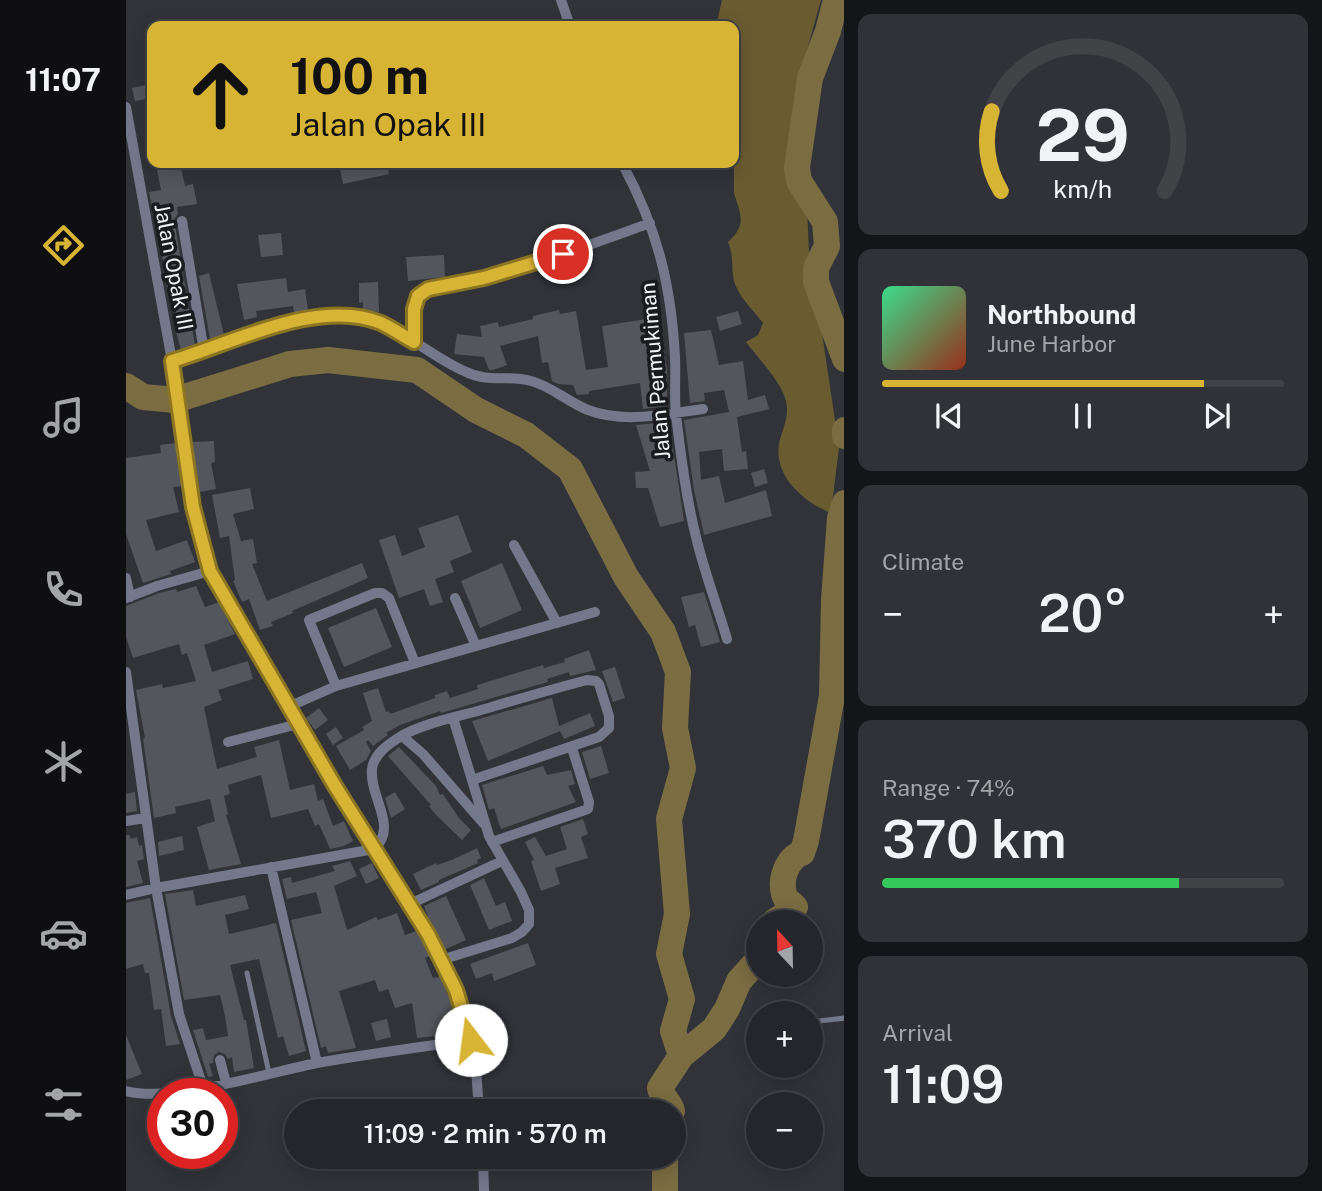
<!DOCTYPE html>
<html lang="en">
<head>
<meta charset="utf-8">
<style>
  body { margin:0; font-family:"Public Sans",sans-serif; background:#313237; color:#f1f3f6; height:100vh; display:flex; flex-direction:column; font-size:26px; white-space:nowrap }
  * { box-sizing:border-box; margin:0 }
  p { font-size:23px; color:#a3a5a9 }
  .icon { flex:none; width:38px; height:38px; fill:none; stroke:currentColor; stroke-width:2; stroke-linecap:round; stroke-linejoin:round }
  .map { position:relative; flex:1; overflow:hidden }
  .sheet { display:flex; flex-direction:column; gap:14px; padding:14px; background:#141518; width:478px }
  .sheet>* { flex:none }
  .hud { position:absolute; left:21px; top:21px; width:592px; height:147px; border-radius:14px; box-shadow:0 4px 18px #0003,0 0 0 2px #424347; background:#d8b434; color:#111; overflow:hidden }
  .needle { width:46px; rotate:338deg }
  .tools { position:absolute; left:620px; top:910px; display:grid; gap:14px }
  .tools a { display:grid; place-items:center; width:77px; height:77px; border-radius:50%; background:#25262b; box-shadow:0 4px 18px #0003,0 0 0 2px #424347; font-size:35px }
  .speed { position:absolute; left:21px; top:1078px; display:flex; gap:14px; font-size:35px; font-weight:700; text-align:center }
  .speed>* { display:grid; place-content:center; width:91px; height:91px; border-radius:50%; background:#25262b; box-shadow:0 4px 18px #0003,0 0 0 2px #424347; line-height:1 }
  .speed .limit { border:10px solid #d22; background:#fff; color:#111 }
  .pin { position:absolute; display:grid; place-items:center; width:60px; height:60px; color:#fff; margin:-30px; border:4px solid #fff; border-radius:50%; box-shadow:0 2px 7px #0007 }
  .me { position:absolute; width:77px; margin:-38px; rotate:345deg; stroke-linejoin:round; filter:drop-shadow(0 0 5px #0008) }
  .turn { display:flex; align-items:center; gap:24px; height:147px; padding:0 28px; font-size:32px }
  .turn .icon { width:91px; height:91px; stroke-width:2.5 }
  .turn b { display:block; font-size:49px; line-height:60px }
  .big { font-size:52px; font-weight:600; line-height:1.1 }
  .sheet .tile { flex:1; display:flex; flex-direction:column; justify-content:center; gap:10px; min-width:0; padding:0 24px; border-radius:14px; background:#313237 }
  .sheet .dial { align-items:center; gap:0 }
  .dial svg { height:182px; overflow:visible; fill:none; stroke:#424347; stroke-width:7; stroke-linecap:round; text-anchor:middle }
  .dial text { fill:#f1f3f6; stroke:none }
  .song { display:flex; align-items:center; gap:21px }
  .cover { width:84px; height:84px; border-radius:10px; background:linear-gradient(135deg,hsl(150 70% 55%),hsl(10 70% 35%)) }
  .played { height:7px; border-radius:4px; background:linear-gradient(90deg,#d8b434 80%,#424347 80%) }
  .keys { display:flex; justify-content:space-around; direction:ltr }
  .heat { display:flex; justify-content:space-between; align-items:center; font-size:38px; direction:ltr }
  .charge { height:10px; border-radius:5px; background:linear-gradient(90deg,#34c759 74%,#424347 0) }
  .trip { position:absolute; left:158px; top:1099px; width:402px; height:70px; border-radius:35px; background:#25262b; box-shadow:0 4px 18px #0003,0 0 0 2px #424347; font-weight:600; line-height:70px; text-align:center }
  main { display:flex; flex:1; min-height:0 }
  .tab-bar { display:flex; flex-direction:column; width:126px; justify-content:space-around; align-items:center; background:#0f0f11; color:#a3a5a9 }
  .tab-bar .icon { width:49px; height:49px }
  .tab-bar .active { color:#d8b434 }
  .tab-bar b { font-size:32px; color:#f1f3f6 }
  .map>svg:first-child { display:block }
  .forest { fill:#6a5c31 }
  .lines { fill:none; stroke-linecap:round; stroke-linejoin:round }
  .river { stroke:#7b6d42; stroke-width:26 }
  .building { fill:#53565c }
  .lane { stroke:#73798b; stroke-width:5 }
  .street { stroke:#73798b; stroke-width:10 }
  .route-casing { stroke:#8c7522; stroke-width:18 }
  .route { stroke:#d8b434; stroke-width:12 }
  .labels { text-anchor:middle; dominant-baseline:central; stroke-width:7; stroke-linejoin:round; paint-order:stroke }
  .street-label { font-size:21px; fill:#f2f3f7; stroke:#1a1b1e }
</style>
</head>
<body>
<main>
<nav class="tab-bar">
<b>11:07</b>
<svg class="icon active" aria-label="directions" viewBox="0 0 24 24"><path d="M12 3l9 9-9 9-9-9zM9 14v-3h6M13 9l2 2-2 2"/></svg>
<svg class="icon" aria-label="music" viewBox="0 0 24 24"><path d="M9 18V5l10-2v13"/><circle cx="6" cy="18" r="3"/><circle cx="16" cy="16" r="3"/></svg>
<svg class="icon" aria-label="phone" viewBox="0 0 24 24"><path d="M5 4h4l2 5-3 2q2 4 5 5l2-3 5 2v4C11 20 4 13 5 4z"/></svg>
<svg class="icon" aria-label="climate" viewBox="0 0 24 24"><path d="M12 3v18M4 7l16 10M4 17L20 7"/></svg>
<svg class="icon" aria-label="car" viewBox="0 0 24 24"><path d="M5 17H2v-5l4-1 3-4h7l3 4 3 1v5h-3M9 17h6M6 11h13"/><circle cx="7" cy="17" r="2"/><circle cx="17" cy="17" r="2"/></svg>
<svg class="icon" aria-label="filters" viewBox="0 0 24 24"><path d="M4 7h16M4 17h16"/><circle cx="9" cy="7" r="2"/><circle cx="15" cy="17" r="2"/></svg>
</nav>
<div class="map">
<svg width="719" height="1191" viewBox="0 0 719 1191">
  <rect width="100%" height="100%" fill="#313339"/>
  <path class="forest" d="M596,0H695L675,71L685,298L696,333L713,447L705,513C678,502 648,477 653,444C656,429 664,417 660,401C656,383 632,358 620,342L632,335L637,323C627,310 612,296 608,281C605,267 608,256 602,242C621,224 615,216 608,193L607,26H590Z"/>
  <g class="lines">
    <path class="river" d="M710,0L702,31L684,78L671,168L673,181L699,222L701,246L690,268V282L719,359
      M0,386L17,397L49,400L164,364L202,360L291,370L350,410L400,435L444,469L500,577L537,632L552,672L549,728L557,768L543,819L551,914L543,954L556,999L547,1031L555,1056
      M719,430V436
      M648,922C654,916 666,914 669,907C665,902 659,900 658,894C654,879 661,858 676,853L680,841L706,696L708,600L714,518L719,503
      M546,1111C544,1102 536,1098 534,1088L555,1056L588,1029L601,1009L613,981L632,960
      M539,1157V1191"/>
  </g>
  <path class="building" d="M26,84V98L9,101L6,88Z
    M36,163H54L59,186L67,184L71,204L51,207L52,214L48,219L69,345L55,350L49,328H52L45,286L41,287L35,247L38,246L34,210L27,212L23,192L35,190L31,170L37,169Z
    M213,163H261L263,174L217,184Z
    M155,233L157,255L135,257L132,235Z
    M318,255L319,277L282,281L280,257Z
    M83,273L98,335L84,339L73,276Z
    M160,278L162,292L179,289L182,310L168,313L167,306L130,311L131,317L118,320L111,284Z
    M252,282L253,312L237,310V302L233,303V283Z
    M433,310L434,314L450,311L460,370L482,367L476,326L533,317L541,370V406L517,409L514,383L463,391V394L451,395L447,385L432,384L426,381L422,362L416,363L412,336L374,346L381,365L367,370H363L358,357L328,354L331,334L356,337L354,326L372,322L373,327L407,319V316Z
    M612,311L616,324L594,331L590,317Z
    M585,330L593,365L617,361L622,400L639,395L643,409L611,417L616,452L620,451L622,469L598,471L596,449L573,452L575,480L593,476L599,503L640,490L646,516L578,535L568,490L558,420L603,412L598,390L578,393L579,401L564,403L558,333Z
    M543,422L558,521L534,527L522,488H510L509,472L524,471L510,425Z
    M88,441L89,462L85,463L90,489L73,492L66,442Z
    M50,443L56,486L47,487L53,512L20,520L30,551L61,540L69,562L44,571L45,574L17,583L0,534V458L35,453L34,445Z
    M638,469L642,483L629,487L625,473Z
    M124,488L128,509L107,514L115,541L127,539L131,563L126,564L141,601L236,563L242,578L166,611L167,613L145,622L147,626L134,630L123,599L116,602L107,581L109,580L103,536L94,538L86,495Z
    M332,515L346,552L324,561L328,572L309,579L317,602L304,606L298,589L273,598L253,540L269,535L276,556L299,547L292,528Z
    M376,563L396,610L354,628L335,581Z
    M70,586L79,607L93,602L109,634L78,645L86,672L122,661L127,679L92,690L96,700L78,707L91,769L131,757L128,747L153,740L164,790L188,784L192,801L197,799L207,826L218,821L227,841L218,846L204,849L193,824L189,826L182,809L145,818L135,775L102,785L104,794L98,796L102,814L100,815L115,864L83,870L71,827L89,821L84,799L49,807L50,813L28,818L17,739L19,738L10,690L36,684L37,688L70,681L61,653L56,655L53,644L7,658L0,637V606L33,593L50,589L51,592Z
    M578,592L594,642L575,647L569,625L563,627L555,597Z
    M250,608L266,647L218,667L202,628Z
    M463,650L470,670L444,676L443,672L421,679L422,682L315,713L314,711L274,725L260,733L262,735L247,746L242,740L240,742L245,751L240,760L224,770L210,746L238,730L236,727L246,721L237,693L252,688L260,712L263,711L264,714L309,698V695L321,691L324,698L352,689L351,685L417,665L418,668L439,662L438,659Z
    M489,667L499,698L487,702L476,671Z
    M426,698L433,726L464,713L469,726L438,739L434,731L362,761L346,721Z
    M193,708L202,720L189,730L180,718Z
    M210,727L217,738L207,745L200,734Z
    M475,746L483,773L464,779L456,752Z
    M273,747L310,786L314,795L317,794L333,818L345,830L336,840L310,815L303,806L305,805L262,756Z
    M417,766L421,775L445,770L449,784L442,786L450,802L375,829L368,808L363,810L356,785Z
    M9,792L11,811L0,813V794Z
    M269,792L279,809L265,818L259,798Z
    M457,819L462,834L455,837L462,858L429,868L434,884L415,891L405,861L408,860L399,842L409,837L420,856L441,849L434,827Z
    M0,835H3L5,839L11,837L13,846L16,845L18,859L11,861L17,883L0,887Z
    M56,836L58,850L33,856L32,842Z
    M351,848L355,858L351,860L352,863L313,880V882L295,890L287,874L310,863L311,865L326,860Z
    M224,861L231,876L208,886L221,930L250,917L252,920L271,913L279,935L290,931L304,956L299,958L307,978L314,977L325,1001L326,1011L322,1012L329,1027L311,1036L291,1038L286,1003L269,1008L262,989L253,992L249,980L213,991L230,1048L202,1053L200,1046L195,1048L165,920L196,913L190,892L161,899L156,879L165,877L166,883L209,871L206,866Z
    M246,863L253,878L240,884L233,869Z
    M358,878L370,906L379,902L386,921L363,930L344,885Z
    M67,890L70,906L119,895L123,909L99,915L103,934L150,923L180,1051L163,1056L157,1036L152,1038L133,959L104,965L118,1020H120L128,1068L108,1072L106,1057L102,1059L99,1054L93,1052L88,1055L87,1063L83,1064L87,1076L82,1077L67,1030L77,1028L80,1040L102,1036L99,1016L94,995L58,1000L39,894Z
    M320,896L340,940L318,950L301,918L302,917L298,906Z
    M24,898L45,1016L54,1044L40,1046L35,1009L28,1010L23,973H19L17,964L0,969V903Z
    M402,943L410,965L368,981L366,973L350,979L344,964Z
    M261,1019L265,1037L250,1041L245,1023Z
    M0,1035L16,1074L0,1080Z"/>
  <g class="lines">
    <path class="lane" d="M121,973L143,1073
      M684,1022L719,1018"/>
    <path class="street" d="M435,0L444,26
      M0,107L46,361L67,507L84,571L162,707L284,904L315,960L339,1014L350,1068L353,1111
      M496,163C531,228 545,283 549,357C550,376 548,396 550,415C555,456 560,497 570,537C578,571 591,605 601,639
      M56,221L78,351
      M288,342V309L292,296C311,283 337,283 359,277C415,263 469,243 524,223
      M46,361C104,344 162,311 225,316C268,320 300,354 338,371C364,384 382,374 405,381C425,386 442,402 462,410C499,424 538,414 577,409
      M388,545L431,623
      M0,578L4,597
      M0,598L31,586L84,571
      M329,598L350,646
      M0,672L30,888L248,849C273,827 243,797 246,769C248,753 264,743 277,735C298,724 325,718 348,712C386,701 423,690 461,680L470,681L473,684L483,716V728L473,737L346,780L363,836L395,892L403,910V924L396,932L386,938L315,960
      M210,686L183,620L249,593H256L263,598L289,663
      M162,707L210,686L469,612
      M327,718L346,780
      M276,736L297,754L358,824
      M102,742L172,724
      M0,821L19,818
      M366,842L462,809L463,802L446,748
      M145,867L191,1063
      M0,895L30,888L53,1014L77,1087
      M284,904L376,861
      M94,1060L100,1083
      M0,1091C48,1103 140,1073 191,1063C242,1054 294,1047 345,1040
      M357,1157L358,1191"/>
  </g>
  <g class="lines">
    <g class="route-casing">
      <path id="route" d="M345,1040L330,990L302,934L209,786L84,571L67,507L46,361C105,344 193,297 255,323C266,328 277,336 288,342V309L292,296L302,289L358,278L437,254"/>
    </g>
    <use href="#route" class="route"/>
  </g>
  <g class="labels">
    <g class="street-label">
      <text transform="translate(48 267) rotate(79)">Jalan Opak III</text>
      <text transform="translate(529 371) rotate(-95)">Jalan Permukiman</text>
    </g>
  </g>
</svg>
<div class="tools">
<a><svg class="needle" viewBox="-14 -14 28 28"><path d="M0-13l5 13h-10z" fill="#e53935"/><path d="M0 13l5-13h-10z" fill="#a3a5a9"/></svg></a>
<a>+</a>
<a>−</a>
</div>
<div class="speed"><div class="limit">30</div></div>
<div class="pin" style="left:437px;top:254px;background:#d93025"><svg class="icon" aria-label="arrive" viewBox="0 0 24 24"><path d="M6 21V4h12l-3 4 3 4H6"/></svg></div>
<svg class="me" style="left:345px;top:1040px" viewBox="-20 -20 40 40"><circle r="19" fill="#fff"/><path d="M0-13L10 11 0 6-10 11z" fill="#d8b434"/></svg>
<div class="trip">11:09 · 2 min · 570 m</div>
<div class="hud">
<div class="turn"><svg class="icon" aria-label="ahead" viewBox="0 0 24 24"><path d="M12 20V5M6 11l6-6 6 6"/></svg><div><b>100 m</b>Jalan Opak III</div></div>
</div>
</div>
<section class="sheet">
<div class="tile dial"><svg viewBox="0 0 100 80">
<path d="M14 69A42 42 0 1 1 86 69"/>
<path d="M14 69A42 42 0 0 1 10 34" stroke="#d8b434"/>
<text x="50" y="56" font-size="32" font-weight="700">29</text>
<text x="50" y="72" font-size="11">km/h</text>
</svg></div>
<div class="tile">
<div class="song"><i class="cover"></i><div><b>Northbound</b><p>June Harbor</p></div></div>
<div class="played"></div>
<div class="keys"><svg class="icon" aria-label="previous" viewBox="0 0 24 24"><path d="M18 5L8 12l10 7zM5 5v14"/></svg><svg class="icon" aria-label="pause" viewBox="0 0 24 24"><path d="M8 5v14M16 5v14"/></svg><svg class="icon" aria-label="next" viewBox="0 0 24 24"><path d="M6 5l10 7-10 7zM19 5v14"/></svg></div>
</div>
<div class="tile"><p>Climate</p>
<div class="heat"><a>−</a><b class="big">20°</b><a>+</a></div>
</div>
<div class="tile"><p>Range · 74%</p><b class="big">370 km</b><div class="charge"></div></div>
<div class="tile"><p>Arrival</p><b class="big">11:09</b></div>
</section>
</main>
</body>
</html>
